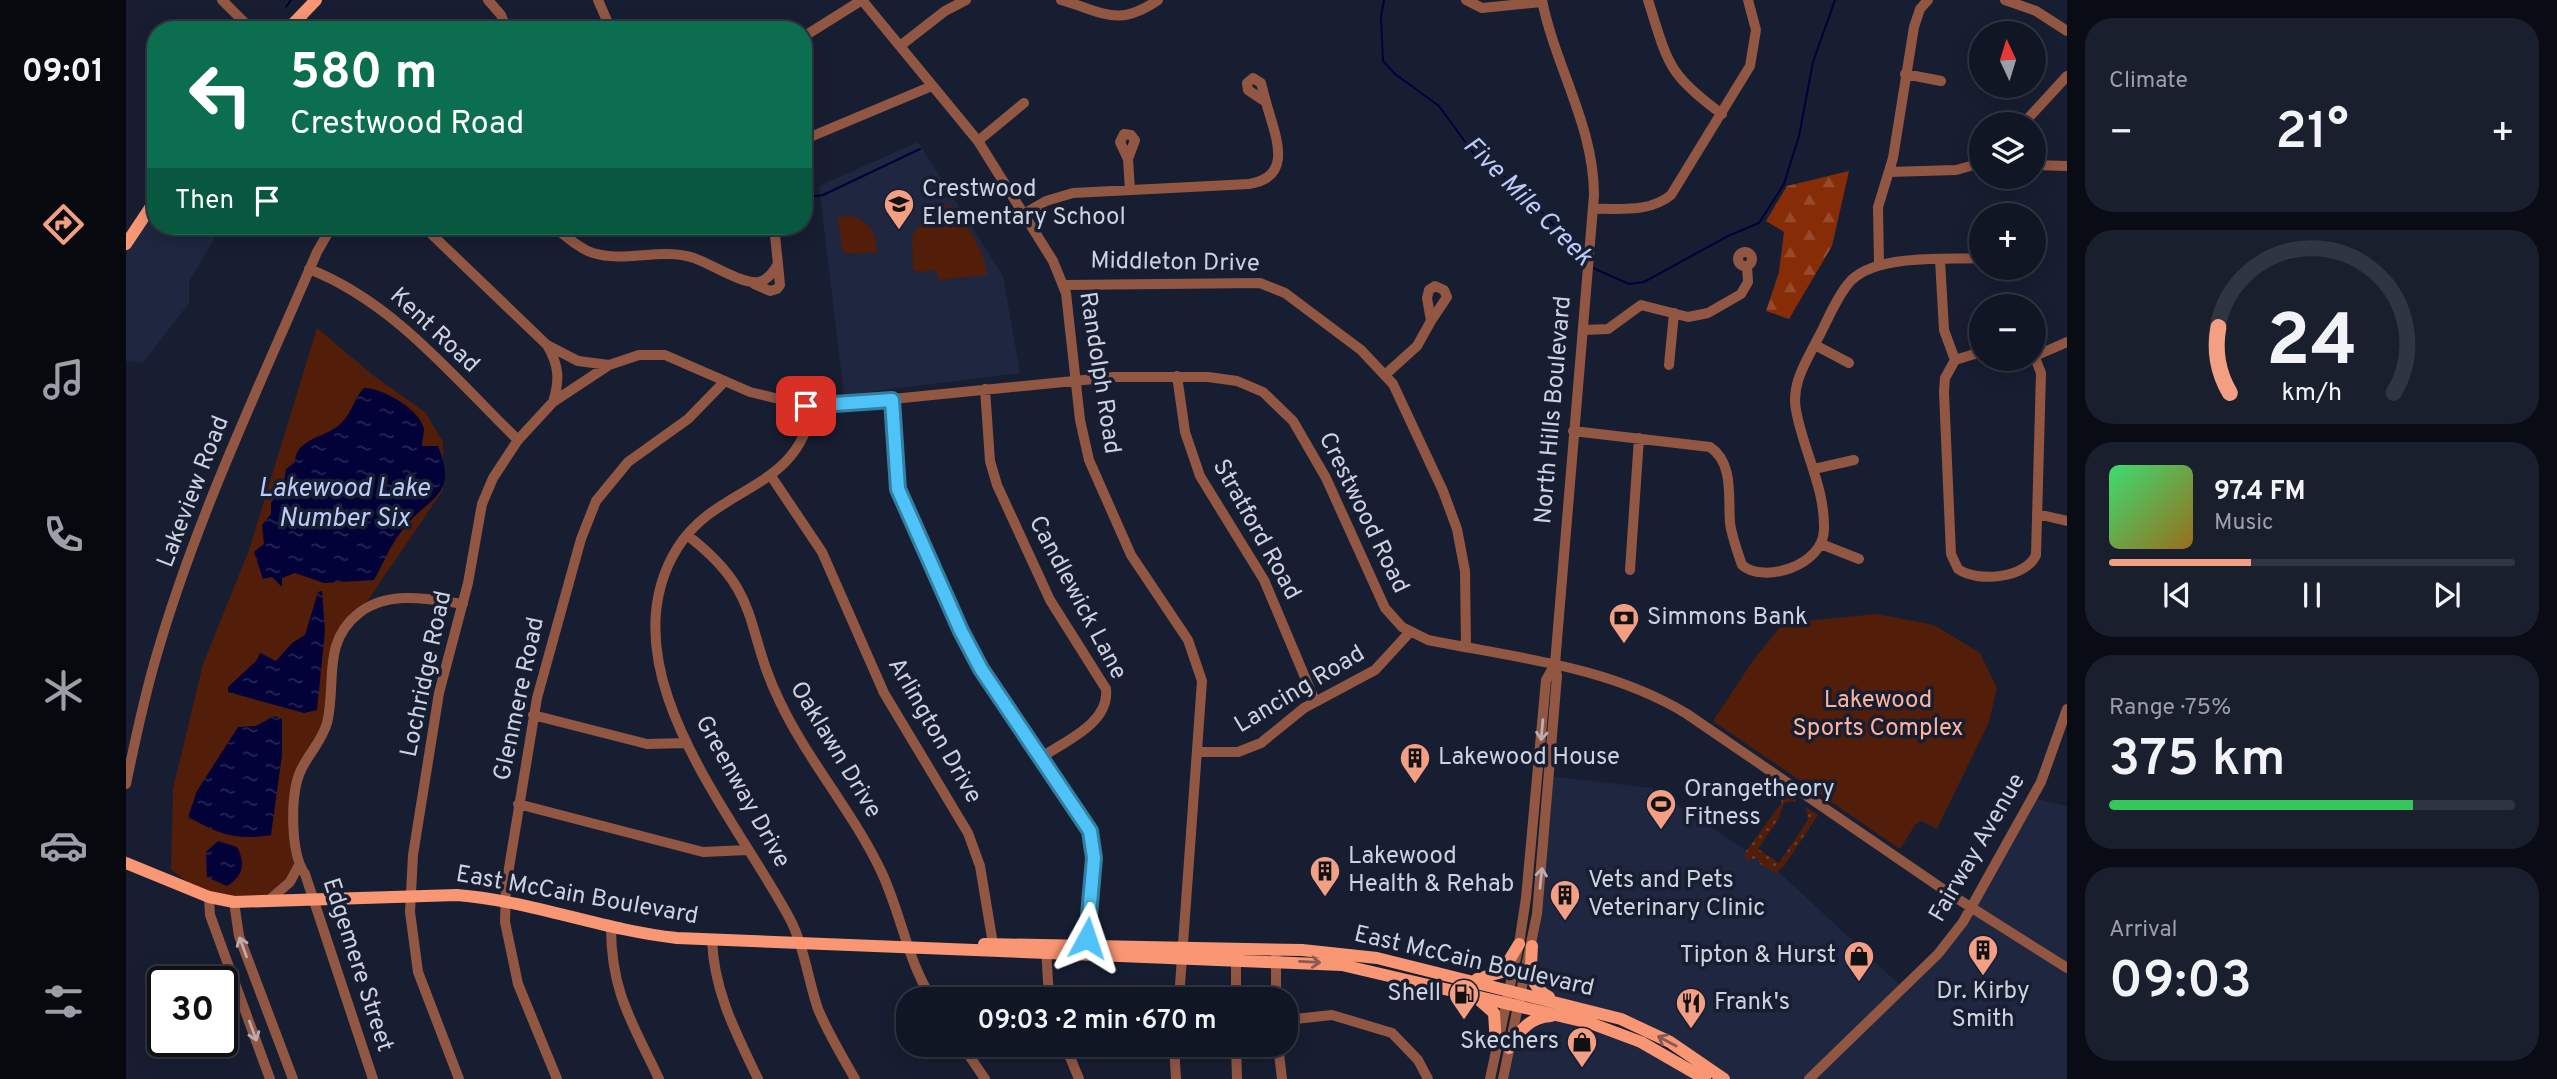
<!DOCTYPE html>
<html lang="en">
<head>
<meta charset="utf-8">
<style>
  body { margin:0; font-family:Overpass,sans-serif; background:#1a1f2d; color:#f1f3f6; height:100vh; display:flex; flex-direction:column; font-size:26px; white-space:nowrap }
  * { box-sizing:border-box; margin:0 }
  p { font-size:23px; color:#9c9fa7 }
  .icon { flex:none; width:38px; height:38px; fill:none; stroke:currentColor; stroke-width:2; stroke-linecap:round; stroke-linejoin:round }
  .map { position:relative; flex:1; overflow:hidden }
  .details { display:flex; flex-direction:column; gap:18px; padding:18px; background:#090c14; width:490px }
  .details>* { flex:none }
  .hud { position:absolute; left:21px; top:21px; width:665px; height:214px; border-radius:28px; box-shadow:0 4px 18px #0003,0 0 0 2px #303542; background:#0b6e4f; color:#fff; overflow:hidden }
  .needle { width:46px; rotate:356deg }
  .tools { position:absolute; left:1843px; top:21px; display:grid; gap:14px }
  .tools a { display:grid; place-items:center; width:77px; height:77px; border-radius:50%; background:#111625; box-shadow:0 4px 18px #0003,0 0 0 2px #303542; font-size:35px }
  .speed { position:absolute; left:21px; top:966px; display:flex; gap:14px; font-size:35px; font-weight:700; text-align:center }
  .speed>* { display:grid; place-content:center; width:91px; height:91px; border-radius:50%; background:#111625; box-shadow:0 4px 18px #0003,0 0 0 2px #303542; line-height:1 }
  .speed .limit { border:4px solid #111; border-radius:10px; background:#fff; color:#111 }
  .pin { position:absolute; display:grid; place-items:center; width:60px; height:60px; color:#fff; margin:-30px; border-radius:14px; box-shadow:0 4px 10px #0006 }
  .me { position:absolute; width:77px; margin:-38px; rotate:5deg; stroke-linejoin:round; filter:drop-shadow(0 0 5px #0008) }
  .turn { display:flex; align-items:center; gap:24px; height:147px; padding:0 28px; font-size:32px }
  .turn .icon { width:91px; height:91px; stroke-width:2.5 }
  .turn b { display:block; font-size:49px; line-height:60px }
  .then { display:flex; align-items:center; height:66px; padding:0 28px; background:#0003; gap:14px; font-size:26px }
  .big { font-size:52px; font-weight:600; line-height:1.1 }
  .details .widget { flex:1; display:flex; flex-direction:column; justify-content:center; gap:10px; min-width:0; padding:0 24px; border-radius:28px; background:#1a1f2d }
  .details .dial { align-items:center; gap:0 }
  .dial svg { height:182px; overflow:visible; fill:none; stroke:#303542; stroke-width:7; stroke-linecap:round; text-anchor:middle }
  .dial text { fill:#f1f3f6; stroke:none }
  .song { display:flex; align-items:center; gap:21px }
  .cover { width:84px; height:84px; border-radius:10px; background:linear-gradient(135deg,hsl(140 70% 55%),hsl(40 70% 35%)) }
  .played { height:7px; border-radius:4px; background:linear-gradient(90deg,#f39f83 35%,#303542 35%) }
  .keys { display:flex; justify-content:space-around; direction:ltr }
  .heat { display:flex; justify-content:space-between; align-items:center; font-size:38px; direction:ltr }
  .charge { height:10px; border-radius:5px; background:linear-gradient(90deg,#34c759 75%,#303542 0) }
  .trip { position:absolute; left:770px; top:987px; width:402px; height:70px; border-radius:28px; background:#111625; box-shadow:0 4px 18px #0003,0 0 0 2px #303542; font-weight:600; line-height:70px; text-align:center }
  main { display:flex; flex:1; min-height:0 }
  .tabs { display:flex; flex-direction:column; width:126px; justify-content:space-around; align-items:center; background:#07090f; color:#9c9fa7 }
  .tabs .icon { width:49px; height:49px }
  .tabs .active { color:#f39f83 }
  .tabs b { font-size:32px; color:#f1f3f6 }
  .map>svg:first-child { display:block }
  .built { fill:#1e273f }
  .grass { fill:url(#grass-dots) }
  .forest { fill:url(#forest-firs) }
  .park { fill:#521d09 }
  .water { fill:url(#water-ripples) }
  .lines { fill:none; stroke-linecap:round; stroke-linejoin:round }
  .stream { stroke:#020239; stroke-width:2 }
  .minor { stroke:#925743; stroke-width:10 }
  .major { stroke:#f99674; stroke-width:12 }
  .oneway { stroke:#bbadb0 }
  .oneway2 { stroke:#885a52 }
  .route-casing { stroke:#337fa1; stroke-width:18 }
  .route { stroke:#4fc3f7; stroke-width:12 }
  .labels { text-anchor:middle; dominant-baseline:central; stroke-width:7; stroke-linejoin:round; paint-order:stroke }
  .poi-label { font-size:24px; fill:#cdd2df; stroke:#171e31; text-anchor:start }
  .street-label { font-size:24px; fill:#cdd2df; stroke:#171e31 }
  .park-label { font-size:24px; fill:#feb299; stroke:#171e31 }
  .water-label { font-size:26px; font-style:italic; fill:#bbccf8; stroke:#171e31 }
</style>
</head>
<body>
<main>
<nav class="tabs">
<b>09:01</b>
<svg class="icon active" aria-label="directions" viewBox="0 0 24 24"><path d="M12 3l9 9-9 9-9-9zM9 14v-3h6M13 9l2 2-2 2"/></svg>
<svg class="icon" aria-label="music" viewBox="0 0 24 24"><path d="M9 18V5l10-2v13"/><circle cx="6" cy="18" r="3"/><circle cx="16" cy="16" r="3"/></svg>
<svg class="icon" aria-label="phone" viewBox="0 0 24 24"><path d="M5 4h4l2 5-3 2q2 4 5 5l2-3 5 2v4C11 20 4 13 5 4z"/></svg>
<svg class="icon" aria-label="climate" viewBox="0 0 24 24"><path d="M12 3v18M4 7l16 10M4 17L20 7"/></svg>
<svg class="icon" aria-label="car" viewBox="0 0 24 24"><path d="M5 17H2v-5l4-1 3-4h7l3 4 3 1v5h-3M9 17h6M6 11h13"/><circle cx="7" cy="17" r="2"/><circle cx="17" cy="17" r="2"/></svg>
<svg class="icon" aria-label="filters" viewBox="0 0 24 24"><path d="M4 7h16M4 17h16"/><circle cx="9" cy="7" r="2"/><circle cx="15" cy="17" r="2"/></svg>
</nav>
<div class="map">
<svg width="1941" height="1079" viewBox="0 0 1941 1079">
  <defs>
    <pattern id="grass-dots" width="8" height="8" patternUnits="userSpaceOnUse" patternTransform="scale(1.75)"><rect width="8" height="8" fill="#521d09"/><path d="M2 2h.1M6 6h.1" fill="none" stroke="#6a3d2c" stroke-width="1.8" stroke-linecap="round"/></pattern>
    <pattern id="forest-firs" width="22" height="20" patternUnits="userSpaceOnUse" patternTransform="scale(1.75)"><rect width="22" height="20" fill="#862d08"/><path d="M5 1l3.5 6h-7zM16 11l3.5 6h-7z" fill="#964b2c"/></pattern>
    <pattern id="water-ripples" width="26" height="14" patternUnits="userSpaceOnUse" patternTransform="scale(1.75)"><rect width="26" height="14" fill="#020239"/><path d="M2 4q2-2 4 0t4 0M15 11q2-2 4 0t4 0" fill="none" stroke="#262655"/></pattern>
  </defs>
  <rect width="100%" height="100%" fill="#171e31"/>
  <path class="built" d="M792,142L877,276L894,373L718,395L693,186Z
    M30,208V226H96L63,281V303L17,363L0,361V250Z
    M1423,776L1526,788L1654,873L1777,988L1818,947L1906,798L1941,806V1079H1594L1528,1034L1436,1004L1404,973Z
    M1419,1016L1480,1029L1576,1079H1377L1383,1048Z"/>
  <path class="grass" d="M1657,791L1670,801L1658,803L1653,818L1632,849L1653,863L1682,820L1680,807L1692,815L1658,866L1650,873L1634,864L1632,858L1621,860L1618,854L1656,802L1653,796Z"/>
  <path class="forest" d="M1723,171L1706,246L1663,319L1640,311L1653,272L1658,232L1640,221L1661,186Z"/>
  <path class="park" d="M808,204L826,206C842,227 858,249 861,275L812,280L810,270L794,272L787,270L786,236Z
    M726,216C744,221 751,234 751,252L720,254L716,249L712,217Z
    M191,328L248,376L299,412L317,442V490L234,612L210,633L200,724L168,797L171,869L145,902L83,897L45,870L47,789L77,664L123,550Z
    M1751,614L1808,625L1854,653L1871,688L1863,722L1811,829L1795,821L1789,825L1774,849L1587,721L1626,662L1657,623Z"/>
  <path class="water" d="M238,388C256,388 294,409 298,429C298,434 296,441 296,446H312C334,499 300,496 275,532C264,546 257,564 248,580L198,583L169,573L156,578V587L146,577L137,579L128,552L138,544L136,525L145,514V503L154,490L152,484L158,482L160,469L169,462C169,441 196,437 209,428C226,417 226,401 238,388Z
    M196,591L199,631L191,710L178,713L102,692V687L131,660L134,653L150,661L166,643L179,635L192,592Z
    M148,716L156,719V755L145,835C109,841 93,834 62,817L71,791L112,727L130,726Z
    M92,841L111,847C120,864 117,876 101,886L81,877L80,852Z"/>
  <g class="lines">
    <path class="stream" d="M1258,0L1255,17L1257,61L1269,74L1313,106L1348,154L1396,190L1458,259
      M160,7L165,0
      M677,198L697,195L794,149
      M1467,268L1503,284L1518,282L1602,236L1633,223L1658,184L1673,136L1687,62L1709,0"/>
    <path class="minor" d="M96,0L126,30
      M362,0L375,15L381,30
      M472,0L485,30
      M935,0C978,12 991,28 1032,0
      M1340,0L1356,8L1416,2
      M1522,0C1542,63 1541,74 1596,114
      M1879,0L1910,11L1941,31
      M173,17L186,30
      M677,37L736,0L852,141L927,261L940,293L954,420L963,460L1005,555L1062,640L1076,681L1053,999
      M774,46L819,11L840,0
      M1779,74L1815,81
      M1127,78L1135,83L1140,102L1122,90L1121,83Z
      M1897,124L1941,76
      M998,134L1005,135L1009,140L1002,159L994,142Z
      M677,140L806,86
      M852,141L898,103
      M1002,159L1004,190
      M1908,165L1941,166
      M1763,172L1830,170L1855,163
      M1467,209C1494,208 1523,213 1545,195L1624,66L1630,30L1622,0
      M899,213L920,201L947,193L1123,184C1170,177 1148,133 1140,102
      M297,226L421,345C433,365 434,380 427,402
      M427,226C439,235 452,248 467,253C500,263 535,247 568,258C585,264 617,285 633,282C642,280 648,271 652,264L648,226
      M1612 259a7 7 0 1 1 14 0a7 7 0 1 1-14 0Z
      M1814,260L1818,330L1829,360
      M1753,265L1752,207L1767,158L1788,27L1794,9L1802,0
      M183,269C268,302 328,378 392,440
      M628,284L644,291L651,289L654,285L652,264
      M938,285L1134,283L1159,293L1235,350L1267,384L1317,491L1331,529L1339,571L1340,647
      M1309,286L1318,290L1321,297L1305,321L1301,298L1303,290Z
      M1457,330L1482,329L1515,305L1562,317L1582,313L1615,294L1622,282L1621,266
      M421,345L452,361L483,365L513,355H539L624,392L686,407L988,377H1082L1111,381L1137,392L1167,421L1200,478L1259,608L1276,627L1302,640C1391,658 1482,666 1561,714L1824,894L1941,968
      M1689,345L1723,363
      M1855,352L1829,360L1819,378L1818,392L1825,554L1832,569C1852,583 1900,578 1910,555L1915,373L1908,355
      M1909,356L1941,342
      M1543,365L1548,313
      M1260,374L1291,346L1305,321
      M1051,376L1059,432L1074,476L1138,580L1189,701
      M859,389L864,461L871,485L924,600L980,689C984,723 939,741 916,757
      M766,400L772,489L835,631L855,669L964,831L968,858L959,951
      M686,407C673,491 591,485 552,547C475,669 613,820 666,923C679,950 682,980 692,1009C702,1033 716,1056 729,1079
      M1447,431L1584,447C1608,463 1602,497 1604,523C1606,537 1611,551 1616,565C1637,584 1698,566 1698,529C1699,487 1677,450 1670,410C1665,384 1680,362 1691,340C1701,322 1709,300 1722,284C1746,253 1819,260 1855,258
      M1688,469L1728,460
      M645,476L696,552L758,693L842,833L854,866L867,944
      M1911,514L1941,521
      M561,535C638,594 617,627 654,702C682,761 727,812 755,871C775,913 781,960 806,999
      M1695,544L1733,559
      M1504,570L1513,438
      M407,715L521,744L560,743
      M1073,752H1112L1135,743L1178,708L1249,670L1283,633
      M0,784C9,741 18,697 31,654C71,516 134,385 191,252L206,226
      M392,804L577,852L621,850
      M83,897L84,915L144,1079
      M142,901L164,882L173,865
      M108,902L113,936L167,1079
      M485,927C485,992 506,1022 533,1079
      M586,940C588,992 610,1033 632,1079
      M920,947L923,999
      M1150,958V999
      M1110,999V955
      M1160,1020L1206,1015L1266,1033L1292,1060L1302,1079
      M836,1045L859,1079
      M939,1045L953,1079
      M1048,1045L1050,1079
      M1110,1045L1111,1079
      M1152,1045L1156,1079
      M247,1079L179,874C164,853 164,793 175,770C183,753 196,741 201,723C211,683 195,643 233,613C263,590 302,599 337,604
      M333,1079L292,972L284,912L287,855L313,693L342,583L356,504L367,478L392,440L427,402L483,365
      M431,1079L392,984L379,922L380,886L411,698L455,539L470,501L502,462L562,419L599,381
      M1364,1079L1393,944L1400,898L1420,680L1429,664
      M1377,1079L1411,914L1431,676L1429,664L1468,195C1468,126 1429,66 1416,0
      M1683,1079L1812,954L1837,922L1915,782L1941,709"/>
    <path class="major" d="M161,30L190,0
      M0,244L30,199
      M0,863L83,897L108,902L331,895C406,901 476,930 551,938L1216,965L1464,1023L1515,1042L1579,1079
      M858,944L1176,950L1251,958L1495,1019L1544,1042L1598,1079
      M1406,946C1405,968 1401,985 1423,997
      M1351,979L1376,972L1393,944
      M1351,998L1368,1013L1370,1044
      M1383,1048C1394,1031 1403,1017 1425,1016"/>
  </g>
  <defs><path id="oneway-shaft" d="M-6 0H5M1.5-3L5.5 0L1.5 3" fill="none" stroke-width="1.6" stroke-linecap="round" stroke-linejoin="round" transform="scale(1.75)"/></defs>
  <g class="oneway">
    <use href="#oneway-shaft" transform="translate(1416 730) rotate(95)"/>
    <use href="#oneway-shaft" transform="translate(1415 878) rotate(-84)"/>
    <use href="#oneway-shaft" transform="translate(117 947) rotate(-110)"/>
    <use href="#oneway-shaft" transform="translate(127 1031) rotate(70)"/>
  </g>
  <g class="oneway2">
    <use href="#oneway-shaft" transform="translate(1184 962) rotate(3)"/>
    <use href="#oneway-shaft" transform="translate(1541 1041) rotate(-152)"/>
  </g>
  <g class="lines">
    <g class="route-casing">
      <path id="route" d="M680,406L766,400L772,489L835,631L855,669L964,831L968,858L961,938"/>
    </g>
    <use href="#route" class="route"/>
  </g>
  <defs>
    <g id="school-pin" transform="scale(1.575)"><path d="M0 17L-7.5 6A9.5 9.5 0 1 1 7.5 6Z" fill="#f39f83" stroke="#171e31"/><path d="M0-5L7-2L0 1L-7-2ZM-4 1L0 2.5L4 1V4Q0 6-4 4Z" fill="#111"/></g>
    <g id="bank-pin" transform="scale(1.575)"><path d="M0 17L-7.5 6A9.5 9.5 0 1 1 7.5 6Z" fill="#f39f83" stroke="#171e31"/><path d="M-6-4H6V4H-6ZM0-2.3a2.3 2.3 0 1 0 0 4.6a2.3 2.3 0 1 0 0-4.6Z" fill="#111"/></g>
    <g id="building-pin" transform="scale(1.575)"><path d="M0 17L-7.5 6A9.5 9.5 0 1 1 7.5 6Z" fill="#f39f83" stroke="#171e31"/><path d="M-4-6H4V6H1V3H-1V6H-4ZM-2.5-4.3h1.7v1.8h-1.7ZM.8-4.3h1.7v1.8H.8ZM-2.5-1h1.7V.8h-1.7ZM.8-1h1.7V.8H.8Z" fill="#111"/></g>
    <g id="stadium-pin" transform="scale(1.575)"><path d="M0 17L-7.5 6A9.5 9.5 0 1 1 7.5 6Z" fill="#f39f83" stroke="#171e31"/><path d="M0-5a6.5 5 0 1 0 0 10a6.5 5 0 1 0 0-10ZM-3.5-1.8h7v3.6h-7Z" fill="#111"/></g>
    <g id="shop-pin" transform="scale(1.575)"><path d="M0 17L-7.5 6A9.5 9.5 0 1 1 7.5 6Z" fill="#f39f83" stroke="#171e31"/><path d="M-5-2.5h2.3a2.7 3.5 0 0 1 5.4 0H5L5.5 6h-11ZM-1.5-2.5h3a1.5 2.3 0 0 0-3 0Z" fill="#111"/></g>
    <g id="fuel-pin" transform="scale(1.575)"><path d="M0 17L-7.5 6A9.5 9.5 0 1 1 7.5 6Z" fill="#f39f83" stroke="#171e31"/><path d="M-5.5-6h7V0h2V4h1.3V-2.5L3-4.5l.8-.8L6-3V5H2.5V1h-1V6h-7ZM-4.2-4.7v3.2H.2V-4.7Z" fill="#111"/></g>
    <g id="restaurant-pin" transform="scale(1.575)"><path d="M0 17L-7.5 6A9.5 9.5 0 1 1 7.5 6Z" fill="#f39f83" stroke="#171e31"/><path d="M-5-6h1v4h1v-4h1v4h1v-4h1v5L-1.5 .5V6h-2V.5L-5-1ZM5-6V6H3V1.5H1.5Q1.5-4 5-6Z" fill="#111"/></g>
  </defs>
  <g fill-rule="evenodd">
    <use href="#school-pin" x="773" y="204"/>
    <use href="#bank-pin" x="1498" y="618"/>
    <use href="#building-pin" x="1289" y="758"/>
    <use href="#stadium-pin" x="1535" y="804"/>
    <use href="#building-pin" x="1199" y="871"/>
    <use href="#building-pin" x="1439" y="895"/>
    <use href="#building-pin" x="1857" y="950"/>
    <use href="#shop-pin" x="1733" y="956"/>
    <use href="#fuel-pin" x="1338" y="994"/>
    <use href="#restaurant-pin" x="1565" y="1003"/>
    <use href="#shop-pin" x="1456" y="1042"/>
  </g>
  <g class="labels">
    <g class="poi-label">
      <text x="796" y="190">Crestwood<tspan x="796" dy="28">Elementary School</tspan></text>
      <text x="1521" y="618">Simmons Bank</text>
      <text x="1312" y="758">Lakewood House</text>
      <text x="1558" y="790">Orangetheory<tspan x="1558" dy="28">Fitness</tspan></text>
      <text x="1222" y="857">Lakewood<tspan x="1222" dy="28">Health &amp; Rehab</tspan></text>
      <text x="1462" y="881">Vets and Pets<tspan x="1462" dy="28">Veterinary Clinic</tspan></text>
      <text x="1710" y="956" text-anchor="end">Tipton &amp; Hurst</text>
      <text x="1857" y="992" text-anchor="middle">Dr. Kirby<tspan x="1857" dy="28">Smith</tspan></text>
      <text x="1315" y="994" text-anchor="end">Shell</text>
      <text x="1588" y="1003">Frank's</text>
      <text x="1433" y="1042" text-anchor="end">Skechers</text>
    </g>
    <g class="street-label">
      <text transform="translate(1049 263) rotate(1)">Middleton Drive</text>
      <text transform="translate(308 331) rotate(43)">Kent Road</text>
      <text transform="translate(973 373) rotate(81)">Randolph Road</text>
      <text transform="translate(1428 410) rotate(-85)">North Hills Boulevard</text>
      <text transform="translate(68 492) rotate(-69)">Lakeview Road</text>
      <text transform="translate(1237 513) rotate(64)">Crestwood Road</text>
      <text transform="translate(1130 530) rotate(61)">Stratford Road</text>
      <text transform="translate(951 598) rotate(62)">Candlewick Lane</text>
      <text transform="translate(301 674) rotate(-78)">Lochridge Road</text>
      <text transform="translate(1174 690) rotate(-31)">Lancing Road</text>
      <text transform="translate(394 699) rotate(-78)">Glenmere Road</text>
      <text transform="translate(808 731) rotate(60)">Arlington Drive</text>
      <text transform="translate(709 750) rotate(59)">Oaklawn Drive</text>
      <text transform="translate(616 792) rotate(61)">Greenway Drive</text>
      <text transform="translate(1852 848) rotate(-60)">Fairway Avenue</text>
      <text transform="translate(451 896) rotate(10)">East McCain Boulevard</text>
      <text transform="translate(1348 962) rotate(13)">East McCain Boulevard</text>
      <text transform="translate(231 965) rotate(72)">Edgemere Street</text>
    </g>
    <g class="park-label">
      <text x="1752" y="701">Lakewood<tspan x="1752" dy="28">Sports Complex</tspan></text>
    </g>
    <g class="water-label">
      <text transform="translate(1401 202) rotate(45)">Five Mile Creek</text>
      <text x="218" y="489">Lakewood Lake<tspan x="218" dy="30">Number Six</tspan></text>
    </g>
  </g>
</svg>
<div class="tools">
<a><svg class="needle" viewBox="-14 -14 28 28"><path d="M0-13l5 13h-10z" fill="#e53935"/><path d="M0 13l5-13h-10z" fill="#9c9fa7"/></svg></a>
<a><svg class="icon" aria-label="layers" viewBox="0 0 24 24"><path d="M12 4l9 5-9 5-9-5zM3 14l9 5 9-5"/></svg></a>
<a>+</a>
<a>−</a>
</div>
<div class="speed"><div class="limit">30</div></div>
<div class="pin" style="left:680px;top:406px;background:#d93025"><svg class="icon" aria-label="arrive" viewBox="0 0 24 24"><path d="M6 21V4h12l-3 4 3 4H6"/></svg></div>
<svg class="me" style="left:961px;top:938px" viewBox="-20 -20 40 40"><path d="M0-17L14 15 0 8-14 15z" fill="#4fc3f7" stroke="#fff" stroke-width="4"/></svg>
<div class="trip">09:03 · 2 min · 670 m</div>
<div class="hud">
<div class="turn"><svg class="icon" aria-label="left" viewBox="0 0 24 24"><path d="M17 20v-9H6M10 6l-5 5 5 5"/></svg><div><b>580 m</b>Crestwood Road</div></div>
<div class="then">Then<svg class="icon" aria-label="arrive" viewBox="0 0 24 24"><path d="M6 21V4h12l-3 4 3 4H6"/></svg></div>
</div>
</div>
<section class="details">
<div class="widget"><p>Climate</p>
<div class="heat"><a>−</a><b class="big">21°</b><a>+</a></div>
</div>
<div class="widget dial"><svg viewBox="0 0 100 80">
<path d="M14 69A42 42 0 1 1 86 69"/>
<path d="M14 69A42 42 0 0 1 9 40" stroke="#f39f83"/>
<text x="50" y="56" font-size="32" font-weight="700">24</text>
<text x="50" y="72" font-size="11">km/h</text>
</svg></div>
<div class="widget">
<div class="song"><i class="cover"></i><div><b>97.4 FM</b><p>Music</p></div></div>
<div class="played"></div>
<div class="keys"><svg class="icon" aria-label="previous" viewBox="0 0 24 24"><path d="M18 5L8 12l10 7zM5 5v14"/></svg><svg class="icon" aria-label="pause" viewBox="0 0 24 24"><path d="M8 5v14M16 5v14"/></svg><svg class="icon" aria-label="next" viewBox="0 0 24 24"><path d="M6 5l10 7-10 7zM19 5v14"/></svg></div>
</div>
<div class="widget"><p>Range · 75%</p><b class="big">375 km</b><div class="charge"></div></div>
<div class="widget"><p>Arrival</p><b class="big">09:03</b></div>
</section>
</main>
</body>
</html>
